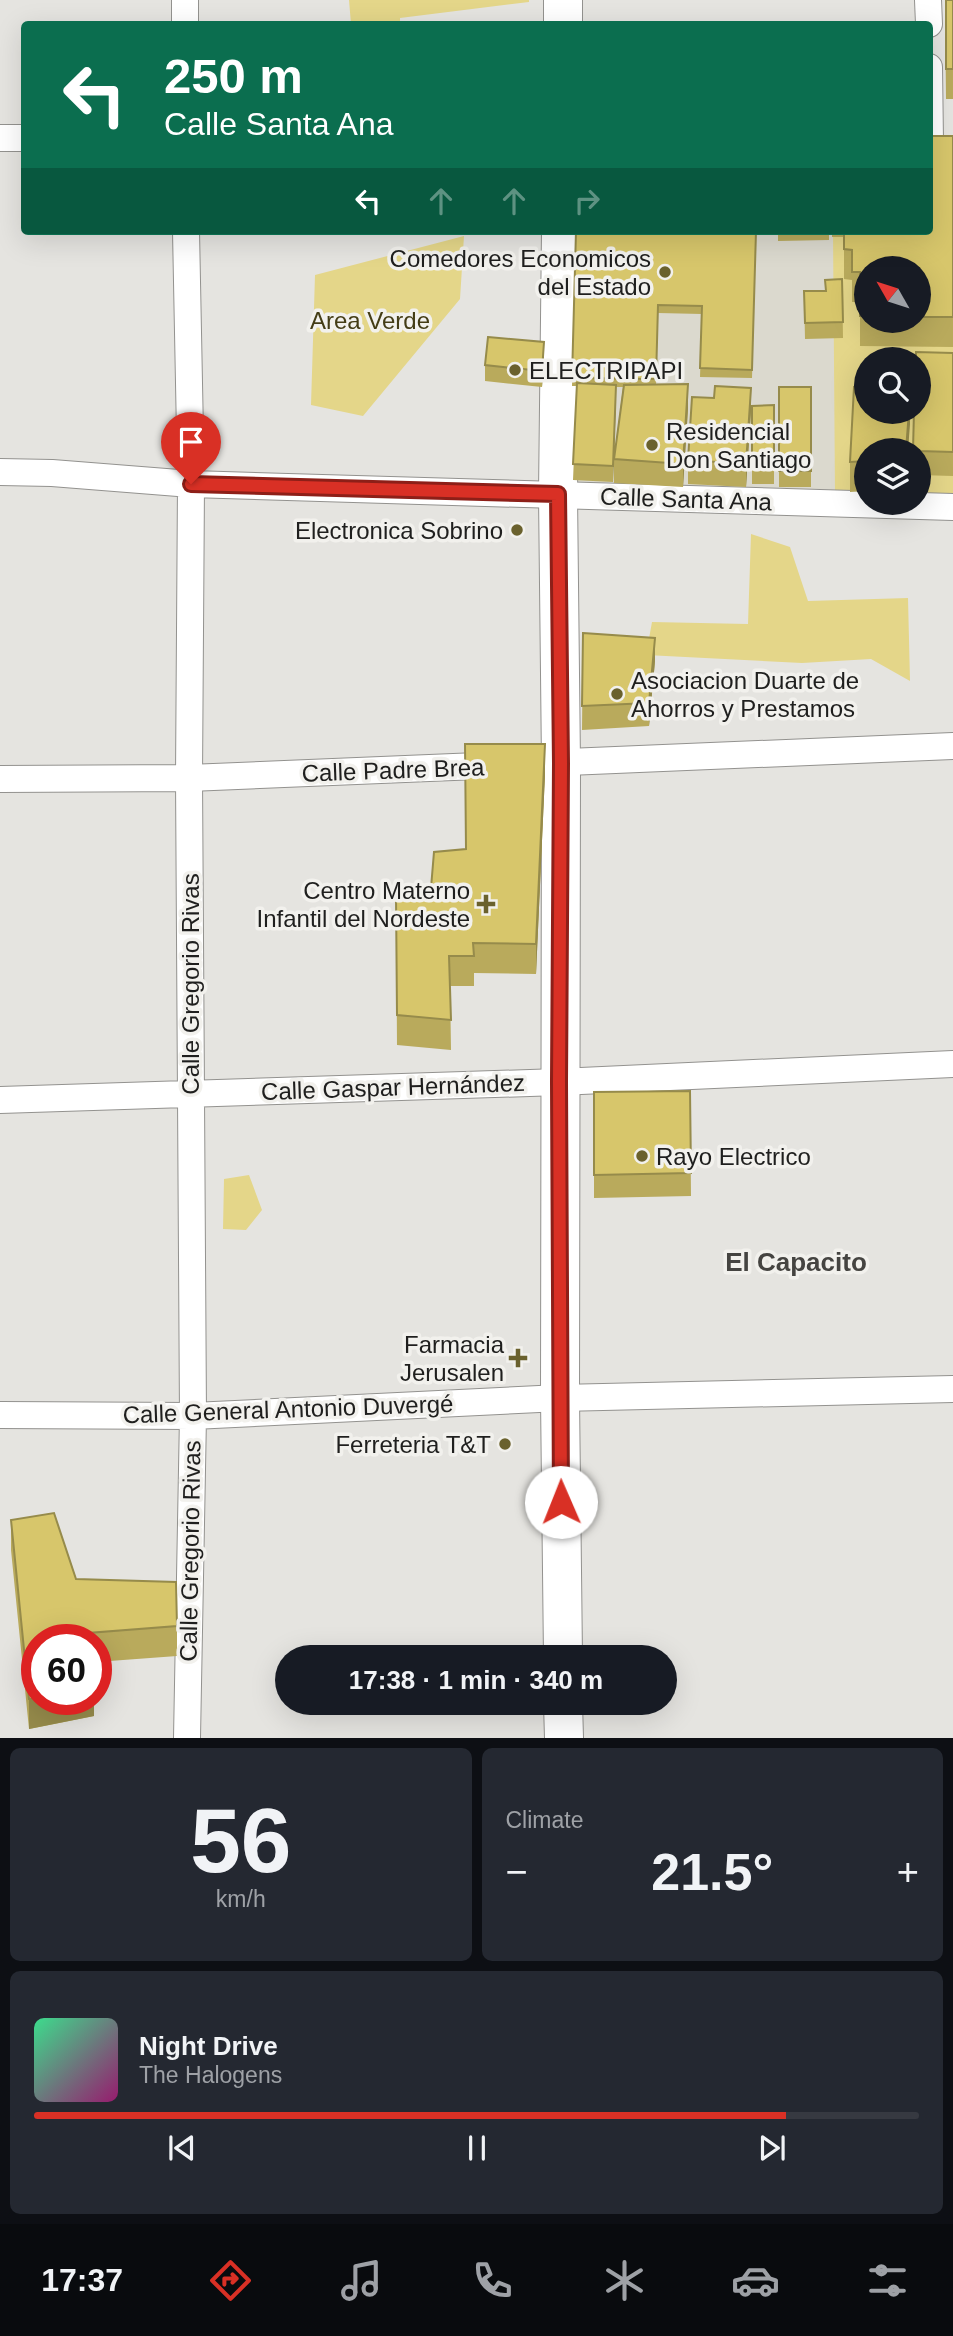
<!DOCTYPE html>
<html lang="en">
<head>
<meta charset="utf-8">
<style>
  body { margin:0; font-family:Arial,sans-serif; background:#242831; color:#f1f3f6; height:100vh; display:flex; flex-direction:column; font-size:26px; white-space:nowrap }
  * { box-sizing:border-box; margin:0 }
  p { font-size:23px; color:#9ea1a6 }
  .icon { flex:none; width:38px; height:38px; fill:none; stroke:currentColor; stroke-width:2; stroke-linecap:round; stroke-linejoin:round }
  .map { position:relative; height:1738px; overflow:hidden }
  .panel { display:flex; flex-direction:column; gap:10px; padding:10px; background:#0d0f14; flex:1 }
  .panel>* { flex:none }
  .hud { position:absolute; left:21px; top:21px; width:912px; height:214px; border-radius:7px; box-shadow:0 7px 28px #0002; background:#0b6e4f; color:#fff; overflow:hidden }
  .needle { width:46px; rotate:309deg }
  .tools { position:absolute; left:854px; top:256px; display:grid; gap:14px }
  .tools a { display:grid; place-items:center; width:77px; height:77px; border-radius:50%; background:#171b24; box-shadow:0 7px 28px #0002; font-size:35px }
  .speed { position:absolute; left:21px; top:1624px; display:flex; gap:14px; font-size:35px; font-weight:700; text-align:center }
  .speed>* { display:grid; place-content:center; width:91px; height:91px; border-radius:50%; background:#171b24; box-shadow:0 7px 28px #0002; line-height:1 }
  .speed .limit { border:10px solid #d22; background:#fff; color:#111 }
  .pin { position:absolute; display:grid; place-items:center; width:60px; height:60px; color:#fff; margin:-72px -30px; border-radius:50% 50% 50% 0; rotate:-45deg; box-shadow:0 0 7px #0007 }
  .pin .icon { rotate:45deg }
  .me { position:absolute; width:77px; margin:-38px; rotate:359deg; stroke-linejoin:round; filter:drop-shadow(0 0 5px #0008) }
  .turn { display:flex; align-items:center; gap:24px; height:147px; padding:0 28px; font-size:32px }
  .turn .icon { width:91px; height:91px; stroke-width:2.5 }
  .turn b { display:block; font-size:49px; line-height:60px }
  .lanes { display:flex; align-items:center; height:66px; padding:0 28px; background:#0003; justify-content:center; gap:35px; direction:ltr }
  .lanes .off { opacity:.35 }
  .big { font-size:52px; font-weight:600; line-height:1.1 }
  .panel .card { flex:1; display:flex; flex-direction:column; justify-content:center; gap:10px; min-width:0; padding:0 24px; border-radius:10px; background:#242831 }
  .panel .dial { align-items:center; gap:0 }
  .dial b { font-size:91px; line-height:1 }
  .song { display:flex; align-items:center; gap:21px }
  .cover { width:84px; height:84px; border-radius:10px; background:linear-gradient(135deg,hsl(150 70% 55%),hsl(320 70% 35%)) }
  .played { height:7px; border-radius:4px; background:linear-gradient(90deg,#d93025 85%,#363941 85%) }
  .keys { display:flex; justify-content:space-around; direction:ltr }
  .heat { display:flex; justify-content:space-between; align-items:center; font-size:38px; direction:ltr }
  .panel .tiles { flex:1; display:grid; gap:10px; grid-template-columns:1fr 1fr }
  .card:last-child { grid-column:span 2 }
  .trip { position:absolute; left:275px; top:1645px; width:402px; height:70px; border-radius:35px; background:#171b24; box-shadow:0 7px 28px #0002; font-weight:600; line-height:70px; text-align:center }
  .tabs { display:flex; height:112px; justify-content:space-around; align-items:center; background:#090b0e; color:#9ea1a6 }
  .tabs .icon { width:49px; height:49px }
  .tabs .on { color:#d93025 }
  .tabs b { font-size:32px; color:#f1f3f6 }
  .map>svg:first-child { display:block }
  .built { fill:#dbd9ce; fill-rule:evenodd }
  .green { fill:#e4d689; fill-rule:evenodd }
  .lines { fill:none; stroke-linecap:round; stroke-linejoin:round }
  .minor-casing { stroke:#93928f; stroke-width:28 }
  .primary-casing { stroke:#93928f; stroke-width:40 }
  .minor { stroke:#fff; stroke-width:26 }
  .primary { stroke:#fff; stroke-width:38 }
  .wall { fill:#b9aa5c; fill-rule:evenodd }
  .shaded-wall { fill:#968b4b }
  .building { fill:#d7c66b; stroke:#968b4b; stroke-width:2 }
  .route-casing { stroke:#8d1f18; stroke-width:18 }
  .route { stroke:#d93025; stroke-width:12 }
  .poi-dot { fill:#6a612d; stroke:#f2f1ed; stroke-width:2.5 }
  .labels { text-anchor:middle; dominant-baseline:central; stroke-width:7; stroke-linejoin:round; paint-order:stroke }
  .poi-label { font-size:24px; fill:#1f1f1e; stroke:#f2f1ed; text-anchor:end }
  .park-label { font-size:24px; fill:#443d16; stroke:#f2f1ed }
  .street-label { font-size:24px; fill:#1f1f1e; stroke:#f2f1ed }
  .neighbourhood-label { font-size:26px; font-weight:bold; fill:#454441; stroke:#f2f1ed }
</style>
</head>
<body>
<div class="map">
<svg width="953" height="1738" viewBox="0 0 953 1738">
  <rect width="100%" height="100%" fill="#e5e4e0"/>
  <path class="built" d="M953,156L919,450H866V494L569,482L570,231H929ZM866,268H919V320H866ZM866,359H919V411H866Z"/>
  <path class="green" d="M349,0H529V2L400,18V24H351Z
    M953,161V504L919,502V450H866V497L835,495L833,231H929ZM866,268H919V320H866ZM866,359H919V411H866Z
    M464,236L460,299L363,416L311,405L315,275Z
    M751,534L790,547L808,601L908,598L910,681L871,659L802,663L646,655L652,622L748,624Z
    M249,1175L262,1210L246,1230L223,1229L224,1179Z"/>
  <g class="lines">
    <g class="minor-casing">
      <path id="minor" d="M928,0L929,24
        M185,24V0
        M929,67L930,142
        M0,138H24
        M186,231L191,484L189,778L193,1416L187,1738
        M0,472L52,473L191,484L953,507
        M544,763L953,746
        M0,779L189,778L502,765
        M0,1100L559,1082L953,1064
        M0,1415L193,1416L560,1398L953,1389"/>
    </g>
    <g class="primary-casing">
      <path id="primary" d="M563,24V0
        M561,231L558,494L561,763L560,1398L563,1657
        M563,1703L564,1738"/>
    </g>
    <use href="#minor" class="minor"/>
    <use href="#primary" class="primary"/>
  </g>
  <path class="wall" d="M945,0H953V99H946Z
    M953,136V347L860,346V302H852V280L844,279V237H832V231H929ZM866,268H919V320H866Z
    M576,231H756L752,378L700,377L702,314L658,313L656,385L688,408L683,487L614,483V459L623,387H616L613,482L573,480L577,386H572Z
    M778,231H829V240L778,241Z
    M842,279L843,338L805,339L804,291H825Z
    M953,353V476L919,475V450Z
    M544,358L542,387L485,381V365Z
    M779,387H811V487H779Z
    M774,405V484H752V406Z
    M751,411L746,487L688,484V460Z
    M910,411L908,450H866V491L850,492V462Z
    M583,633L655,661L649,726L582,730Z
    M545,774L536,974L474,973V986H450L451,1050L397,1045L396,897L430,900L466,849Z
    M690,1091L691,1196L594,1198V1092Z
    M11,1520L76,1579L177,1626V1656L96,1662V1640H37L94,1699V1716L29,1729L11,1550Z"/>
  <path class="shaded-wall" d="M544,342V358L542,387V371Z
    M688,384V408L683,487V464Z
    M616,385V401L613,482V466Z
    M751,388V411L746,487V464Z
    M909,411H910V424L908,450H906Z
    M655,638V661L649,726V703Z
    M545,744V774L536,974V944Z
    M37,1698V1699H94V1716L29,1729V1699Z"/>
  <path class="building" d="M946,0H953V69H946Z
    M929,136H953V317H919V268H866V316H860V272H852V250L844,249V231H929Z
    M576,231H756L752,370L700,368L702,306L658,305L656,379L572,378Z
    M842,279L843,322L805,323L804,291H826L825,280Z
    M488,337L544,342L542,371L485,365Z
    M916,352L953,353V452L919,451V450H913L914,411H919V359H916Z
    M577,383L616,385L613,466L573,464Z
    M688,384L683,464L614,459L624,385Z
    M715,386L751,388L746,464L688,460L692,397L714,398Z
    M779,387H811V471H779Z
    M854,387L866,388V411H909L906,450H866V461L850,462Z
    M774,405V467L752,468V406Z
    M583,633L655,638L649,703L582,706Z
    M465,744H545L536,944L473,943L474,956H449L451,1020L397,1015L396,897L430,900L434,852L466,849Z
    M690,1091L691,1173L594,1175V1092Z
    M54,1513L76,1579L176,1582L177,1626L88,1633L89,1640H37V1698L29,1699L11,1520Z"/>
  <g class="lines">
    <g class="route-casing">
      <path id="route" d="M191,484L558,494L561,763L559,1082L561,1502"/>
    </g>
    <use href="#route" class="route"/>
  </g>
  <g class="poi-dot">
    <circle cx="665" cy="272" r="7"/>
    <circle cx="515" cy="370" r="7"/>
    <circle cx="652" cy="445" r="7"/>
    <circle cx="517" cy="530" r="7"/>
    <circle cx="617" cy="694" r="7"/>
    <path d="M482.5 893.5h7v7h7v7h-7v7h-7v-7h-7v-7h7z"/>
    <circle cx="642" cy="1156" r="7"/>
    <path d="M514.5 1347.5h7v7h7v7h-7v7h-7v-7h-7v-7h7z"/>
    <circle cx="505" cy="1444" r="7"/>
  </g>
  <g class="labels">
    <g class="poi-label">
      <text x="651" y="258">Comedores Economicos<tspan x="651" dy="28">del Estado</tspan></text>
      <text x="529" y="370" text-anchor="start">ELECTRIPAPI</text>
      <text x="666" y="431" text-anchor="start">Residencial<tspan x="666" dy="28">Don Santiago</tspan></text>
      <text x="503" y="530">Electronica Sobrino</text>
      <text x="631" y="680" text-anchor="start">Asociacion Duarte de<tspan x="631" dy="28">Ahorros y Prestamos</tspan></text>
      <text x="470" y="890">Centro Materno<tspan x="470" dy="28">Infantil del Nordeste</tspan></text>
      <text x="656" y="1156" text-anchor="start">Rayo Electrico</text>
      <text x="504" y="1344">Farmacia<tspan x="504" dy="28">Jerusalen</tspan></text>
      <text x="491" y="1444">Ferreteria T&amp;T</text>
    </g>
    <g class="park-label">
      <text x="370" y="320">Area Verde</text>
    </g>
    <g class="street-label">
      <text transform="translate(686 499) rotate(2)">Calle Santa Ana</text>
      <text transform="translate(393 770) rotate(-2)">Calle Padre Brea</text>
      <text transform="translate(190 984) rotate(-90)">Calle Gregorio Rivas</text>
      <text transform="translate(393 1087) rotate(-2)">Calle Gaspar Hernández</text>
      <text transform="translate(288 1409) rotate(-2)">Calle General Antonio Duvergé</text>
      <text transform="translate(190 1551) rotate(-89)">Calle Gregorio Rivas</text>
    </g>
    <g class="neighbourhood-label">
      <text x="796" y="1262">El Capacito</text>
    </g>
  </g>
</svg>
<div class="tools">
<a><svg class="needle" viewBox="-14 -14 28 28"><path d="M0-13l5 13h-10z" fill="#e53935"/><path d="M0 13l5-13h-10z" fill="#9ea1a6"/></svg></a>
<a><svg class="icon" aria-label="search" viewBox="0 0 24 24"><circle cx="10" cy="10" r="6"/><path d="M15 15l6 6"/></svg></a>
<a><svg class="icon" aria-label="layers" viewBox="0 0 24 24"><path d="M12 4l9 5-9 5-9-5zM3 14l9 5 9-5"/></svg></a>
</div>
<div class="speed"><div class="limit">60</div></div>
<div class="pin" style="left:191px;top:484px;background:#d93025"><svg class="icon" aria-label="arrive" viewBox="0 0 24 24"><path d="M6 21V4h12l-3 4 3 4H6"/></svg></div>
<svg class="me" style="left:561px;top:1502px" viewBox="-20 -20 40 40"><circle r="19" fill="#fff"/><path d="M0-13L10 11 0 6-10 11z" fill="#d93025"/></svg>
<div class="trip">17:38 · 1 min · 340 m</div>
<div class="hud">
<div class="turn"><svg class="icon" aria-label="left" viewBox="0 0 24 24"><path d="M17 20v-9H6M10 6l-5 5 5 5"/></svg><div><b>250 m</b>Calle Santa Ana</div></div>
<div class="lanes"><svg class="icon" aria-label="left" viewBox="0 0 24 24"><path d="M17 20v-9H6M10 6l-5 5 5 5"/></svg><svg class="icon off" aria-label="ahead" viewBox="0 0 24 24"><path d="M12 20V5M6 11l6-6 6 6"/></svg><svg class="icon off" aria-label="ahead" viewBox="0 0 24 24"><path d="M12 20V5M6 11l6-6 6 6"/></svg><svg class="icon off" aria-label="right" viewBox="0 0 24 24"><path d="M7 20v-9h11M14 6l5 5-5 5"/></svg></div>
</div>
</div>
<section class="panel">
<div class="tiles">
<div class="card dial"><b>56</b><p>km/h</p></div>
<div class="card"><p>Climate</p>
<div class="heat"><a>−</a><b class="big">21.5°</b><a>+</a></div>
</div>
<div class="card">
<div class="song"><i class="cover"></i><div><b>Night Drive</b><p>The Halogens</p></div></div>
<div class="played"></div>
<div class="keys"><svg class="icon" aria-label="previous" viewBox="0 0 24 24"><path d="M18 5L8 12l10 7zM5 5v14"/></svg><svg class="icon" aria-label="pause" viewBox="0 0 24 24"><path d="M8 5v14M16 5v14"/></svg><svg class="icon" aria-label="next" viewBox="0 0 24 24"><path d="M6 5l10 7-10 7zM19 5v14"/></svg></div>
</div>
</div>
</section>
<nav class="tabs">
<b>17:37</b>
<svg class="icon on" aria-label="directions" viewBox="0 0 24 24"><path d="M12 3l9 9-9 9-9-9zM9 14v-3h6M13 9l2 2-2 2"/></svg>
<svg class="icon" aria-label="music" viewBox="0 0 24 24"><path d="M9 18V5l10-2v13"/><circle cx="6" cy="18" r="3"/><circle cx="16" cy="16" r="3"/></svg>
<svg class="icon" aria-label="phone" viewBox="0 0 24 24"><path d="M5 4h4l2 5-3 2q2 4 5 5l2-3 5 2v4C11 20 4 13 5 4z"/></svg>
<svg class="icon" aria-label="climate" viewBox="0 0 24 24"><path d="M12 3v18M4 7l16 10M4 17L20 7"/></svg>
<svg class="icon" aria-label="car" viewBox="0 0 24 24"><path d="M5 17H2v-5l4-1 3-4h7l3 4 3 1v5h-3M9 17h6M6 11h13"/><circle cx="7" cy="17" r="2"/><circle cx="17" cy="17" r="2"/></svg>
<svg class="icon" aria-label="filters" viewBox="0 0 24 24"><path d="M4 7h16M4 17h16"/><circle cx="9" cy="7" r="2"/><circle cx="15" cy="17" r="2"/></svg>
</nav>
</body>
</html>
